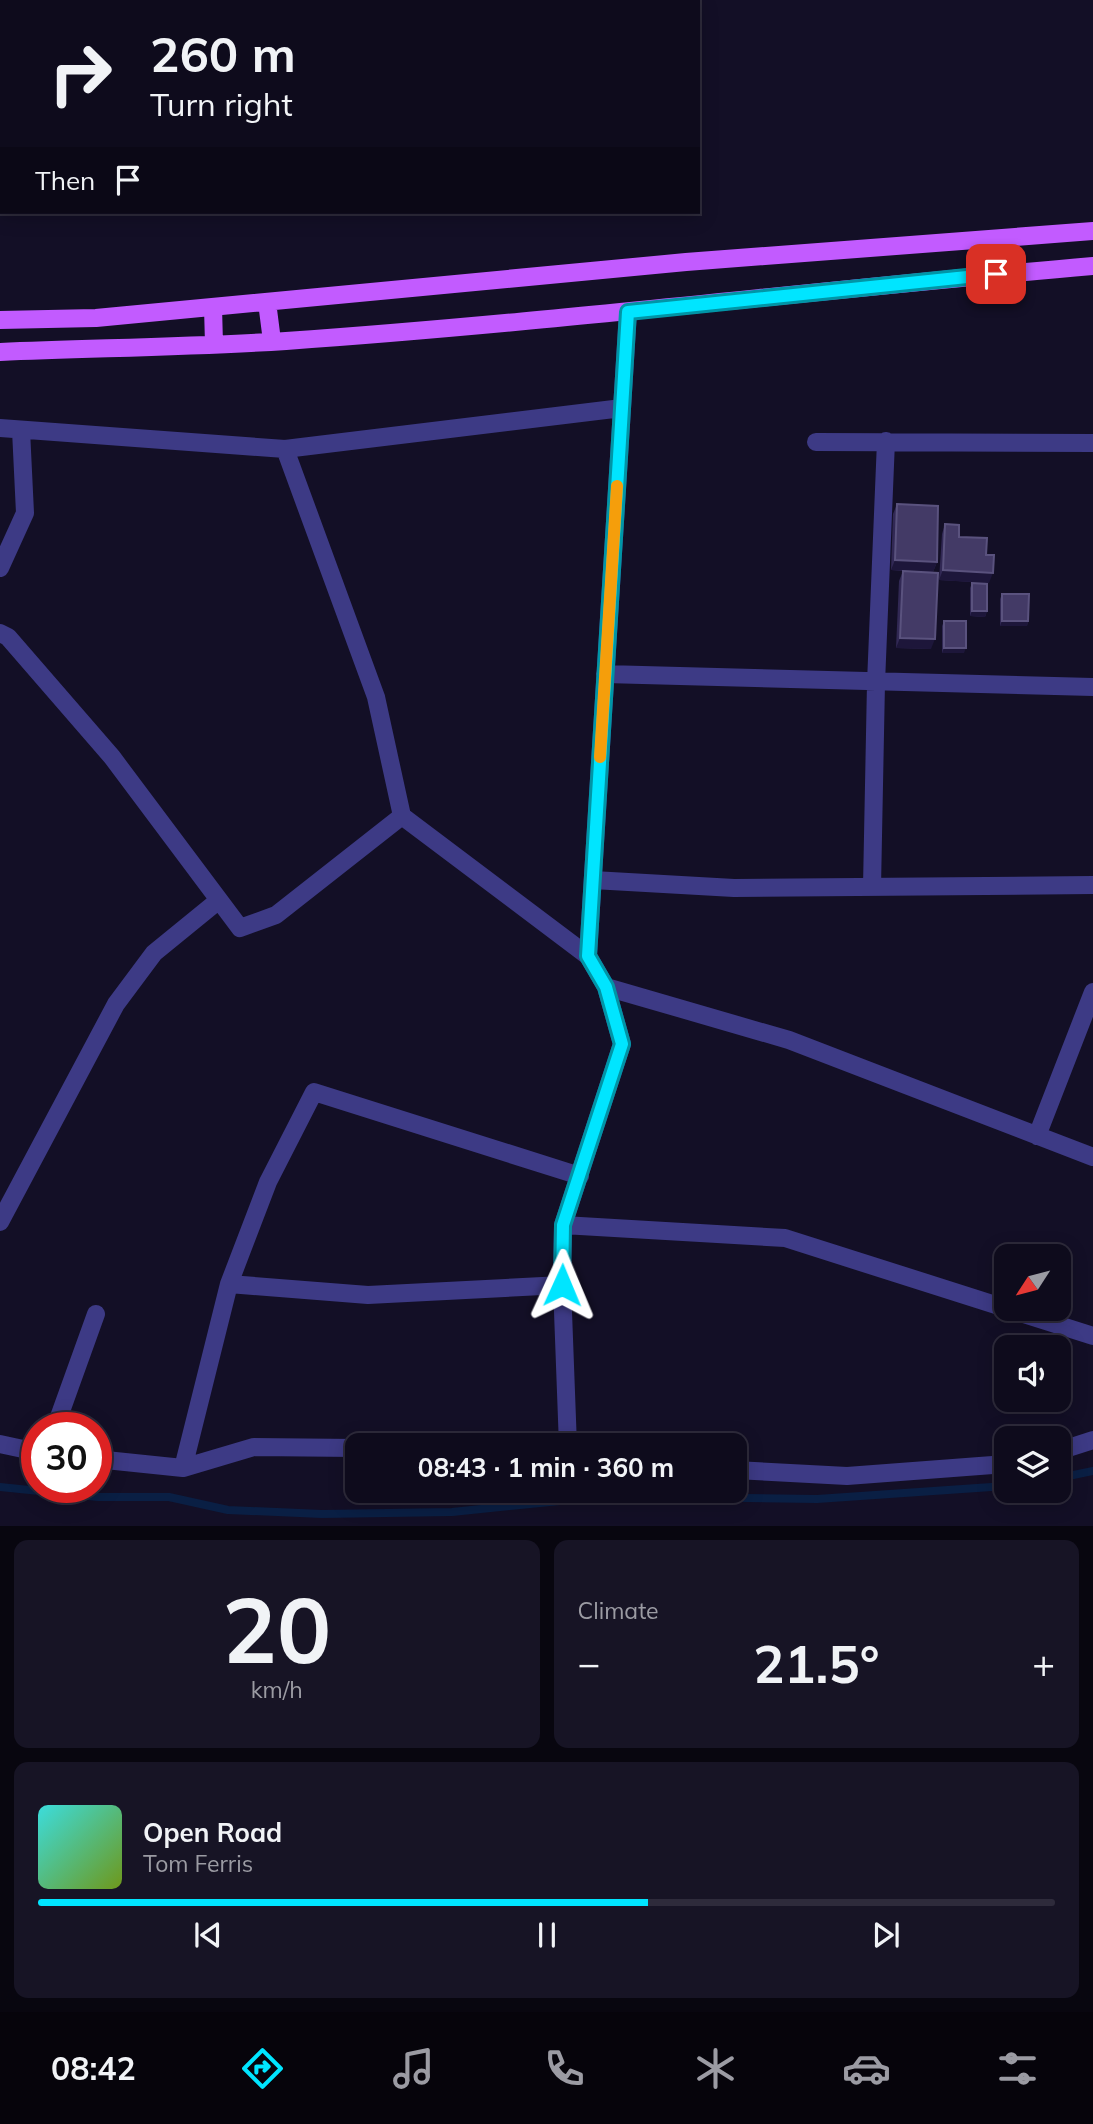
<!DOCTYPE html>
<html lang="en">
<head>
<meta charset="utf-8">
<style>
  body { margin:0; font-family:Mulish,sans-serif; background:#171425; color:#f1f3f6; height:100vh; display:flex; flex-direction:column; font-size:26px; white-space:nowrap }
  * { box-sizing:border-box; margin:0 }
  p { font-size:23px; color:#9b9ba3 }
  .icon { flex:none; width:38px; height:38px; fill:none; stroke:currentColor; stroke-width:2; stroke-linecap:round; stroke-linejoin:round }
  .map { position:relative; height:1526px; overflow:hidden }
  .side { display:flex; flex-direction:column; gap:14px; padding:14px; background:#08060f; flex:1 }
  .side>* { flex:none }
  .top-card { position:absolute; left:0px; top:0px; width:700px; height:214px; box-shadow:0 4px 18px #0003,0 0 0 2px #2e2b3b; background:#0e0b1c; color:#f1f3f6; overflow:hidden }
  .needle { width:46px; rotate:234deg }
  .controls { position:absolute; left:994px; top:1244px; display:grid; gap:14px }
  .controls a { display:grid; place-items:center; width:77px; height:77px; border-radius:14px; background:#0e0b1c; box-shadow:0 4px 18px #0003,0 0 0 2px #2e2b3b; font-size:35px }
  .speed { position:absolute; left:21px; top:1412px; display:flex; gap:14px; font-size:35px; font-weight:700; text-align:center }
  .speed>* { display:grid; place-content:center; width:91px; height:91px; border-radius:50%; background:#0e0b1c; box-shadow:0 4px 18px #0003,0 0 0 2px #2e2b3b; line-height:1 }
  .speed .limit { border:10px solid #d22; background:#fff; color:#111 }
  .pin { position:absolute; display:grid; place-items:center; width:60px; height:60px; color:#fff; margin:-30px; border-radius:14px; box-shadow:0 4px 10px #0006 }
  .me { position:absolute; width:77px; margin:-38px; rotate:1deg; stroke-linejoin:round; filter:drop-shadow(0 0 5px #0008) }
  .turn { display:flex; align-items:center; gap:24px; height:147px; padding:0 35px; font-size:32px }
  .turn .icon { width:91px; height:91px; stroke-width:2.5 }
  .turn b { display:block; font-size:49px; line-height:60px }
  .then { display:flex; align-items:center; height:66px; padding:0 35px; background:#0003; gap:14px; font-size:26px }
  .big { font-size:52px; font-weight:700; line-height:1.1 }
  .side .card { flex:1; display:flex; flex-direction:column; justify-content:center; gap:10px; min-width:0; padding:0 24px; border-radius:14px; background:#171425 }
  .side .dial { align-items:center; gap:0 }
  .dial b { font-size:91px; line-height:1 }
  .song { display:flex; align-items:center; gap:21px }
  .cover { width:84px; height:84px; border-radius:10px; background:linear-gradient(135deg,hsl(180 70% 55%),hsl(80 70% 35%)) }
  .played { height:7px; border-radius:4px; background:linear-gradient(90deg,#00e5ff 60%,#2e2b3b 60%) }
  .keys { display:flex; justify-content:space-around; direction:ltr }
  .heat { display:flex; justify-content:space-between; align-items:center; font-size:38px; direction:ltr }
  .side .tiles { flex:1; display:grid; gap:14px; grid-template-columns:1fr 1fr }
  .card:last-child { grid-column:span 2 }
  .trip { position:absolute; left:345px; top:1433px; width:402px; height:70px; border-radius:14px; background:#0e0b1c; box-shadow:0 4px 18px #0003,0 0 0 2px #2e2b3b; font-weight:700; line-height:70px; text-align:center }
  .menu { display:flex; height:112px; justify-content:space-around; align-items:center; background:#06040b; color:#9b9ba3 }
  .menu .icon { width:49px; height:49px }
  .menu .on { color:#00e5ff }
  .menu b { font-size:32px; color:#f1f3f6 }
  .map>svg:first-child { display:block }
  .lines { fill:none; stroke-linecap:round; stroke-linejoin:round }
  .stream { stroke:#0a1f44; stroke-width:8 }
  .minor { stroke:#3d3a85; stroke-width:18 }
  .primary { stroke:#c25bff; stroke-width:18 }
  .wall { fill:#312854 }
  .shaded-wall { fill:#1d163a }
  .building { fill:#433a66; stroke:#5a527e; stroke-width:2 }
  .route-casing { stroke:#0095a6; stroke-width:18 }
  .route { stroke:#00e5ff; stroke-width:12 }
  .slow { stroke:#f59e0b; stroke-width:12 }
</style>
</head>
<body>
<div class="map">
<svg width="1093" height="1526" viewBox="0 0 1093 1526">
  <rect width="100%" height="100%" fill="#130f26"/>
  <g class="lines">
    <path class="stream" d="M1059,1478L1093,1471
      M0,1487L98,1497H169L228,1510L322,1514L452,1512L609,1496L817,1499L1006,1486"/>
    <path class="minor" d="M0,428L285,449L622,408
      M816,442L1093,443
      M285,449L376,697L402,816L588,956L606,987L622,1044L563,1225L562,1285L568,1446
      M0,568L25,513L21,430
      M0,633L8,637L112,757L240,928L276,915L402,816
      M605,674L1093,687
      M593,880L734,888L1093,885
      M872,887L876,683L886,441
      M588,956L628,312
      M606,987L789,1040L1093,1157
      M1037,1136L1093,992
      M0,1222L116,1004L154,953L219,900
      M563,1225L785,1238L1093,1336
      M229,1284L368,1295L562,1285
      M55,1428L96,1314
      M0,1444L37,1452
      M1059,1451L1093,1440
      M96,1459L183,1468L254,1447L357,1448
      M183,1468L229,1284L268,1182L314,1092L580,1176
      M735,1470L847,1476L1006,1464"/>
    <path class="primary" d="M267,302L272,341
      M213,307L214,344
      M0,320L96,318L686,262L1093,231
      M0,352C95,348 191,347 286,341C556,322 824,289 1093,266"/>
  </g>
  <path class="wall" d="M897,504L937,562L933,572L906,571L931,649L896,648L899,581L903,571L891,570L893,514Z
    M945,524L959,537L986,555L989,583L939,580L942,534Z
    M972,583L987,611L985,617L970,616V588Z
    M1002,594L1028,621L1027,626H1000V599Z
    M944,621L964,653H942V626Z"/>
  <path class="shaded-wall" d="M895,560L937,562L933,572L891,570Z
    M943,570L993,573L989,583L939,580Z
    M972,611H987L985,617L970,616Z
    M1002,621H1028L1027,626H1000Z
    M900,638L935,639L931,649L896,648Z
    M944,648H966L964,653H942Z"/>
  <path class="building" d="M897,504L938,506L937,562L895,560Z
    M945,524L959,525V537L987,538L986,555H994L993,573L943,570Z
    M903,571L938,573L935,639L900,638Z
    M972,583L987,584V611H972Z
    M1002,594H1029L1028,621H1002Z
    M944,621H966V648H944Z"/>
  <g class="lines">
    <g class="route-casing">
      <path id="route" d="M562,1285L563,1225L622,1044L606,987L588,956L628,312L996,274"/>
    </g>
    <use href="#route" class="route"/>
    <path class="slow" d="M600,757L617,486"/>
  </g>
</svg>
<div class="controls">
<a><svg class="needle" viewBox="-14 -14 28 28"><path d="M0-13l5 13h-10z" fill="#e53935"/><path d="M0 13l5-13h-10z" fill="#9b9ba3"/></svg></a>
<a><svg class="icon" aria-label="sound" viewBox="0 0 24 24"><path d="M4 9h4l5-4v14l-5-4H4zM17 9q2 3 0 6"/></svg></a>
<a><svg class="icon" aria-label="layers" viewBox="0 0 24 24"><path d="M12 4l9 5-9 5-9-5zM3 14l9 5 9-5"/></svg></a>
</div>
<div class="speed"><div class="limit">30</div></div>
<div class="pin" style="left:996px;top:274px;background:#d93025"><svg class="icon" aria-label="arrive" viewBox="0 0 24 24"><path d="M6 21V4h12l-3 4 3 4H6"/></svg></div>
<svg class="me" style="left:562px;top:1285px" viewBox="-20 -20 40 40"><path d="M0-17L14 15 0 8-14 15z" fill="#00e5ff" stroke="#fff" stroke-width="4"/></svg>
<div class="trip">08:43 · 1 min · 360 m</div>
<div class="top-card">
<div class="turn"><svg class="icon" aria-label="right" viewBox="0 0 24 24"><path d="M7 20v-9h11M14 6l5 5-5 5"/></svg><div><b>260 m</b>Turn right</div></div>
<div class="then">Then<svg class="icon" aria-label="arrive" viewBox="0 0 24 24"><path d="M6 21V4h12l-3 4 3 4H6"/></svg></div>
</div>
</div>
<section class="side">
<div class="tiles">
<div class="card dial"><b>20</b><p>km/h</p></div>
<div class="card"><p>Climate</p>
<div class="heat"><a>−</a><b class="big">21.5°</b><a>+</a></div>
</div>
<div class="card">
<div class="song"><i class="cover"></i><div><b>Open Road</b><p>Tom Ferris</p></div></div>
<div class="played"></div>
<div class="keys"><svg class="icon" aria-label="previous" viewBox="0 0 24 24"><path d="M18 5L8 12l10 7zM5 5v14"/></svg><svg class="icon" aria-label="pause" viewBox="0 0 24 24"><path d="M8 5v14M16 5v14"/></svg><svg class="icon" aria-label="next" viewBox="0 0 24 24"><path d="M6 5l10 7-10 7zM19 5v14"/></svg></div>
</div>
</div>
</section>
<nav class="menu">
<b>08:42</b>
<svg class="icon on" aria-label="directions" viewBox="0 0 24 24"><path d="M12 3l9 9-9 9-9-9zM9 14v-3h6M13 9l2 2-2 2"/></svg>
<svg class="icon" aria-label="music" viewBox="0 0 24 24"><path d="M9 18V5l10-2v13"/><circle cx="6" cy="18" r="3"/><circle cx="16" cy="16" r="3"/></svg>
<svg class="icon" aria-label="phone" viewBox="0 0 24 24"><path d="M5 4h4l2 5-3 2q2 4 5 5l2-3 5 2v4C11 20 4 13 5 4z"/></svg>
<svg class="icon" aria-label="climate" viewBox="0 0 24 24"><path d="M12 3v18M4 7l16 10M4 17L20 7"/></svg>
<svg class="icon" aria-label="car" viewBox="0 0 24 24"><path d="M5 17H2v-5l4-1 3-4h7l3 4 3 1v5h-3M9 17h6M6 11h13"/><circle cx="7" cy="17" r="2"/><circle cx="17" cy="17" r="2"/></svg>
<svg class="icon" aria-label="filters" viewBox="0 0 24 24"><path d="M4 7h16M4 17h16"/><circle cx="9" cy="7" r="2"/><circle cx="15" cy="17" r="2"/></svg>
</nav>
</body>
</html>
